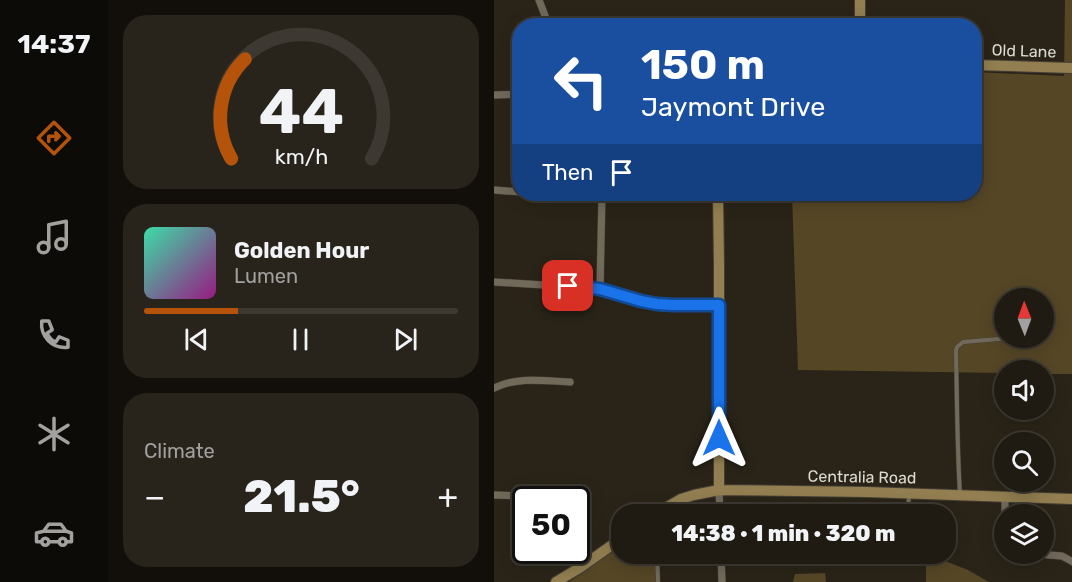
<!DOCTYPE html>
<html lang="en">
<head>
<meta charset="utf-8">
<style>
  body { margin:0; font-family:Rubik,sans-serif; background:#28241b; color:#f1f3f6; height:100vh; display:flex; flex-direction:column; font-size:22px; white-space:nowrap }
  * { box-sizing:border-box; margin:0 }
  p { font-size:20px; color:#a2a19f }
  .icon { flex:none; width:33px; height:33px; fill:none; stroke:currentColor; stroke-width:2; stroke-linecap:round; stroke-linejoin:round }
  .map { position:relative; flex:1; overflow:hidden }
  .side { display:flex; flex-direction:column; gap:15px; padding:15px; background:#120f0a; width:386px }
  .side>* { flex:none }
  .top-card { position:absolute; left:18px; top:18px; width:470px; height:183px; border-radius:24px; box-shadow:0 3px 15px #0003,0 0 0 2px #3d3932; background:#1a4fa0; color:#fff; overflow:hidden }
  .needle { width:39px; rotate:359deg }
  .buttons { position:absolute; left:500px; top:288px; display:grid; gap:12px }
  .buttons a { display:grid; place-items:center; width:60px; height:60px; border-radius:50%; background:#201b12; box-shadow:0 3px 15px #0003,0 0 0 2px #3d3932; font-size:30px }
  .speed { position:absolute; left:18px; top:486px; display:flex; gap:12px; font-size:30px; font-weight:700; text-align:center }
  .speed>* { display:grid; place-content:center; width:78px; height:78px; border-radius:50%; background:#201b12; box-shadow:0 3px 15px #0003,0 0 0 2px #3d3932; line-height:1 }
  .speed .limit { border:3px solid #111; border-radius:9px; background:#fff; color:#111 }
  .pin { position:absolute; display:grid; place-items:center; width:51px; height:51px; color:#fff; margin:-26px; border-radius:12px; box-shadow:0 3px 9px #0006 }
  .me { position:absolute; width:66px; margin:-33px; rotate:0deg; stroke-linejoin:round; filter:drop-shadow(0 0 4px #0008) }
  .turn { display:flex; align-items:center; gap:21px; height:126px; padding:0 30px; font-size:27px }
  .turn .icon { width:78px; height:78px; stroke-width:2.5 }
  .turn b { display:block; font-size:42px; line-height:51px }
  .then { display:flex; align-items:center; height:57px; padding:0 30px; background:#0003; gap:12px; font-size:22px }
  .big { font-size:45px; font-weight:800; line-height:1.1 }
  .side .card { flex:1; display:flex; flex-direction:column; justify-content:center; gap:9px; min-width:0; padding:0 21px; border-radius:24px; background:#28241b }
  .side .dial { align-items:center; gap:0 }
  .dial svg { height:156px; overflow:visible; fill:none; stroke:#3d3932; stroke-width:7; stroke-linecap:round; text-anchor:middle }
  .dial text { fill:#f1f3f6; stroke:none }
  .song { display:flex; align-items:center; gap:18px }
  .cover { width:72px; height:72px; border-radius:9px; background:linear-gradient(135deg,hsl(160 70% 55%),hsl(310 70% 35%)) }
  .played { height:6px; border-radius:3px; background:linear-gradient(90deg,#b45309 30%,#3d3932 30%) }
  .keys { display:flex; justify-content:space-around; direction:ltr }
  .heat { display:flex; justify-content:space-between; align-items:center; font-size:33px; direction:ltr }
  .trip { position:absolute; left:117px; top:504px; width:345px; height:60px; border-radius:24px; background:#201b12; box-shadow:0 3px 15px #0003,0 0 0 2px #3d3932; font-weight:800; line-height:60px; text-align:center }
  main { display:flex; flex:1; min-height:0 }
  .menu { display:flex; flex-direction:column; width:108px; justify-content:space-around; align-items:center; background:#0d0b07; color:#a2a19f }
  .menu .icon { width:42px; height:42px }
  .menu .current { color:#b45309 }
  .menu b { font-size:27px; color:#f1f3f6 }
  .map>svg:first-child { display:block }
  .green { fill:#554626; fill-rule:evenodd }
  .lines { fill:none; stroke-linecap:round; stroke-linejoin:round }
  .service-casing { stroke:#443f35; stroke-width:5 }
  .minor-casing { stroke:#443f35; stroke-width:8 }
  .secondary-casing { stroke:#443f35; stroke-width:12 }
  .service { stroke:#716a5b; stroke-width:4 }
  .minor { stroke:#716a5b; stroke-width:7 }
  .secondary { stroke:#927e50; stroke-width:10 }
  .route-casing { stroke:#114b97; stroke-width:15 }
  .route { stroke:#1a73e8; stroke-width:10 }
  .labels { text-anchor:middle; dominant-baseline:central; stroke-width:6; stroke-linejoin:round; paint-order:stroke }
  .street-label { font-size:16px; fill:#dedbd2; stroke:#2a2418 }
</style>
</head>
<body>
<main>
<nav class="menu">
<b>14:37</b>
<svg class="icon current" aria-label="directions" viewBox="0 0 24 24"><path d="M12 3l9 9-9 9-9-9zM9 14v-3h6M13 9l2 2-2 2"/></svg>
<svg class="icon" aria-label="music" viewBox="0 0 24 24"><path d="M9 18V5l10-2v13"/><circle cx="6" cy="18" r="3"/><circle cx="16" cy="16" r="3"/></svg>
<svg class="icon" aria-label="phone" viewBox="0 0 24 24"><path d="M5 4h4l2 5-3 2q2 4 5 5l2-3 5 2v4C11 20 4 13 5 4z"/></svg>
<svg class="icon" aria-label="climate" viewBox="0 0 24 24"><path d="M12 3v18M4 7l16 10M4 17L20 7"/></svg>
<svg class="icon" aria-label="car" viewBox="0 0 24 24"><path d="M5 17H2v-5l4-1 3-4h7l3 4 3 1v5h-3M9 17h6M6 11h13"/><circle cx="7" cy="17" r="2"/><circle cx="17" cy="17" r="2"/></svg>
</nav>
<section class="side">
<div class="card dial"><svg viewBox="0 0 100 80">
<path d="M14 69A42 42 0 1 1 86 69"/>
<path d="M14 69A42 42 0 0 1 21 18" stroke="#b45309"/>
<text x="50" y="56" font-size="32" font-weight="700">44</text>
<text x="50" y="72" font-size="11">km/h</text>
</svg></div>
<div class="card">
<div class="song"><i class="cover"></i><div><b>Golden Hour</b><p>Lumen</p></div></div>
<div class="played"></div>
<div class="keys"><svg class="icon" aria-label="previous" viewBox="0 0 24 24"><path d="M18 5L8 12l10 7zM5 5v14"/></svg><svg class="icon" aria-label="pause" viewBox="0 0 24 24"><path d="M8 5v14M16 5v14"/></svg><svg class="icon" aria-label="next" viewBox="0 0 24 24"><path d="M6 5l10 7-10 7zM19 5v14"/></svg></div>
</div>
<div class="card"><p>Climate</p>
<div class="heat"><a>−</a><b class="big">21.5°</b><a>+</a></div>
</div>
</section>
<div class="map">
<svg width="579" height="582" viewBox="0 0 579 582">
  <rect width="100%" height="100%" fill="#2a2418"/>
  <path class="green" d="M571,0H578V374H549V370H510V373L304,370L298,194H480V72L570,76ZM510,298H549V338H510Z
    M127,545L128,554H161L162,582H75Z
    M441,557L474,570L495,582H432V561Z
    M331,573L332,582H299L301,574Z"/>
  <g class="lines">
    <g class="service-casing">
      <path id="service" d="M549,322L555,321
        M466,494C463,446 463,398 462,350L463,347L469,342L517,338
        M414,514L415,494
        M163,554L164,582"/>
    </g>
    <g class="minor-casing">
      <path id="minor" d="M45,0L55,26
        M0,95L26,94
        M0,190L26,192
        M55,194L108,198
        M0,282L97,288L163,304L189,306L225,305
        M106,289L108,194
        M0,388C25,376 50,381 76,382
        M225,490L226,514
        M0,495L26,496L77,492
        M511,514V496
        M227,554L228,582
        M543,554L568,556L579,562"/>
    </g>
    <g class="secondary-casing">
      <path id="secondary" d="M366,26V0
        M480,65L579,68
        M224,194L225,264V490
        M161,514L187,499L200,495L225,490L373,492L579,499
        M62,582L87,567L128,538"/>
    </g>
    <use href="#service" class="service"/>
    <use href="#minor" class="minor"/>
    <use href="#secondary" class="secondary"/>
  </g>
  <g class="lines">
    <g class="route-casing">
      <path id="route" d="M74,286L106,289L147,301L163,304L179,305H225V438"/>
    </g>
    <use href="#route" class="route"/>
  </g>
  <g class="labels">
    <g class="street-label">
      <text transform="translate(530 51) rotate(2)">Old Lane</text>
      <text transform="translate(368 477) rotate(1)">Centralia Road</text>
    </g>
  </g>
</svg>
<div class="buttons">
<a><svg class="needle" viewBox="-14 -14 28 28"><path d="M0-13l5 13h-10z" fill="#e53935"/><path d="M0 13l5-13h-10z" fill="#a2a19f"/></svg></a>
<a><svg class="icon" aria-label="sound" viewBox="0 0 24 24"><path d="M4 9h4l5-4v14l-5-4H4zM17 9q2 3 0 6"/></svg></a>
<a><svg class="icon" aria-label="search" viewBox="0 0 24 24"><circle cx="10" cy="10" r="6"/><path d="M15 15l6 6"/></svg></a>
<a><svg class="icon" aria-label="layers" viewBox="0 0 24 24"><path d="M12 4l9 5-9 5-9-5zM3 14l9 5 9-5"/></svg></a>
</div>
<div class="speed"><div class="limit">50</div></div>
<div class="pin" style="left:74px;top:286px;background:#d93025"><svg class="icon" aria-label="arrive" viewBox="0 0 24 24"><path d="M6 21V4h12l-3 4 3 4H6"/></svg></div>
<svg class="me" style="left:225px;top:438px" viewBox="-20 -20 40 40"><path d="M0-17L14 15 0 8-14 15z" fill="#1a73e8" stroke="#fff" stroke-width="4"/></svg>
<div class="trip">14:38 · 1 min · 320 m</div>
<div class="top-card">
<div class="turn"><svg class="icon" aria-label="left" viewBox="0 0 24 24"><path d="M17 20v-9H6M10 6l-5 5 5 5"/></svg><div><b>150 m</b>Jaymont Drive</div></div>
<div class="then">Then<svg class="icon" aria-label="arrive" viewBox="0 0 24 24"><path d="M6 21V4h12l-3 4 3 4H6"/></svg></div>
</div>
</div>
</main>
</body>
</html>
